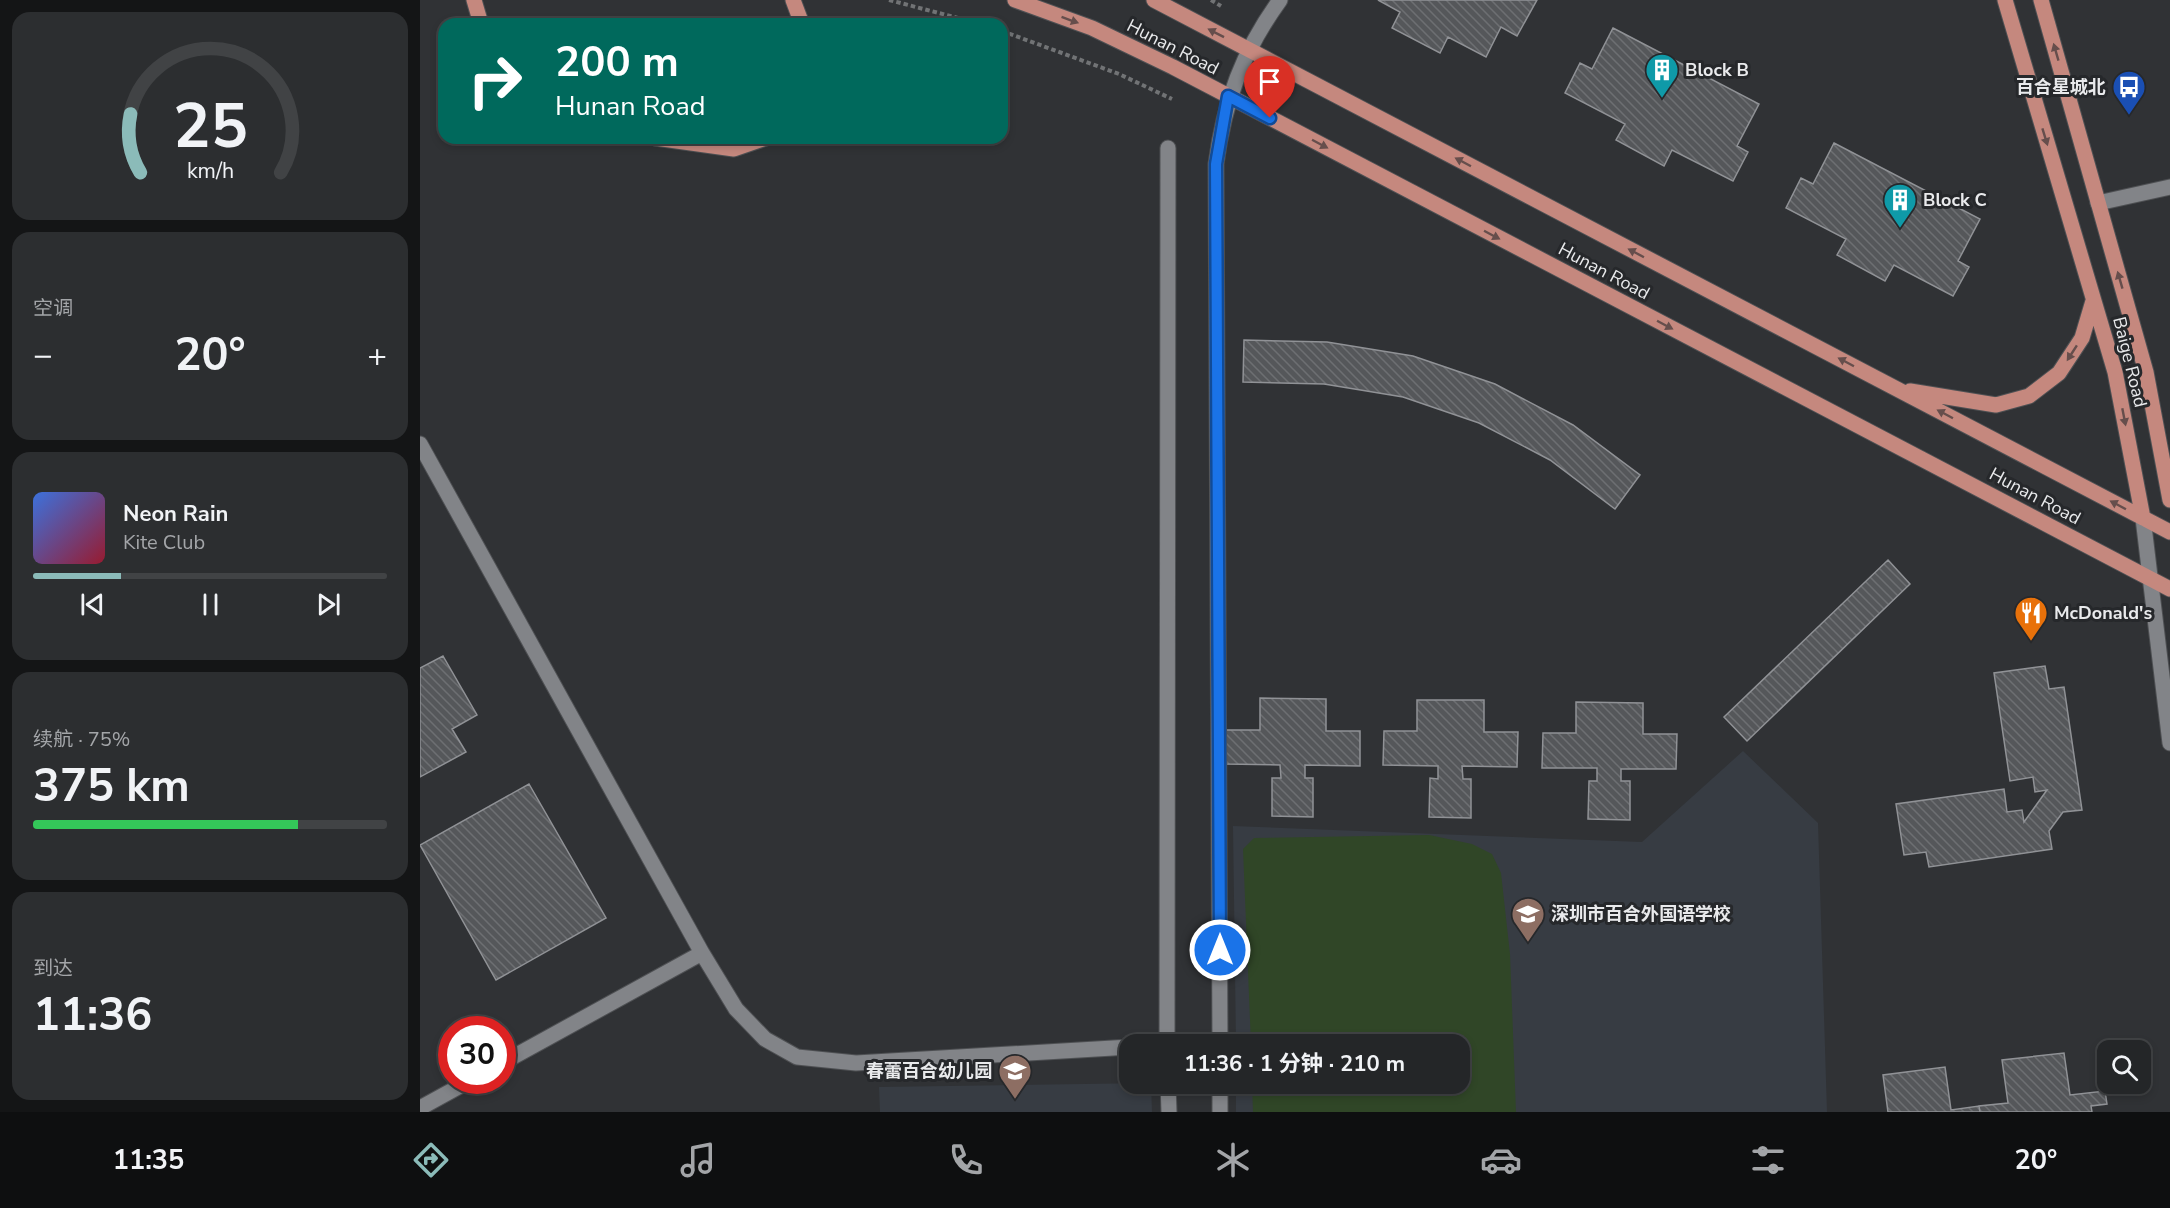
<!DOCTYPE html>
<html lang="zh">
<head>
<meta charset="utf-8">
<style>
  body { margin:0; font-family:"Nunito Sans","Noto Sans SC",sans-serif; background:#2c2e30; color:#f1f3f6; height:100vh; display:flex; flex-direction:column; font-size:22px; white-space:nowrap }
  * { box-sizing:border-box; margin:0 }
  p { font-size:20px; color:#a3a5a8 }
  .icon { flex:none; width:33px; height:33px; fill:none; stroke:currentColor; stroke-width:2; stroke-linecap:round; stroke-linejoin:round }
  .map { position:relative; flex:1; overflow:hidden }
  .details { display:flex; flex-direction:column; gap:12px; padding:12px; background:#141516; width:420px }
  .details>* { flex:none }
  .guide { position:absolute; left:18px; top:18px; width:570px; height:126px; border-radius:18px; box-shadow:0 3px 9px #0003,0 0 0 2px #414345; background:#00695c; color:#fff; overflow:hidden }
  .controls { position:absolute; left:1677px; top:1040px; display:grid; gap:12px }
  .controls a { display:grid; place-items:center; width:54px; height:54px; border-radius:12px; background:#242628; box-shadow:0 3px 9px #0003,0 0 0 2px #414345; font-size:30px }
  .speed { position:absolute; left:18px; top:1016px; display:flex; gap:12px; font-size:30px; font-weight:700; text-align:center }
  .speed>* { display:grid; place-content:center; width:78px; height:78px; border-radius:50%; background:#242628; box-shadow:0 3px 9px #0003,0 0 0 2px #414345; line-height:1 }
  .speed .limit { border:9px solid #d22; background:#fff; color:#111 }
  .pin { position:absolute; display:grid; place-items:center; width:51px; height:51px; color:#fff; margin:-62px -26px; border-radius:50% 50% 50% 0; rotate:-45deg; box-shadow:0 0 6px #0007 }
  .pin .icon { rotate:45deg }
  .me { position:absolute; width:66px; margin:-33px; rotate:0deg; stroke-linejoin:round; filter:drop-shadow(0 0 4px #0008) }
  .turn { display:flex; align-items:center; gap:21px; height:126px; padding:0 18px; font-size:27px }
  .turn .icon { width:78px; height:78px; stroke-width:2.5 }
  .turn b { display:block; font-size:42px; line-height:51px }
  .big { font-size:45px; font-weight:700; line-height:1.1 }
  .details .widget { flex:1; display:flex; flex-direction:column; justify-content:center; gap:9px; min-width:0; padding:0 21px; border-radius:18px; background:#2c2e30 }
  .details .dial { align-items:center; gap:0 }
  .dial svg { height:156px; overflow:visible; fill:none; stroke:#414345; stroke-width:7; stroke-linecap:round; text-anchor:middle }
  .dial text { fill:#f1f3f6; stroke:none }
  .song { display:flex; align-items:center; gap:18px }
  .cover { width:72px; height:72px; border-radius:9px; background:linear-gradient(135deg,hsl(220 70% 55%),hsl(350 70% 35%)) }
  .played { height:6px; border-radius:3px; background:linear-gradient(90deg,#8bbbb9 25%,#414345 25%) }
  .keys { display:flex; justify-content:space-around; direction:ltr }
  .heat { display:flex; justify-content:space-between; align-items:center; font-size:33px; direction:ltr }
  .charge { height:9px; border-radius:4px; background:linear-gradient(90deg,#34c759 75%,#414345 0) }
  .trip { position:absolute; left:699px; top:1034px; width:351px; height:60px; border-radius:18px; background:#242628; box-shadow:0 3px 9px #0003,0 0 0 2px #414345; font-weight:700; line-height:60px; text-align:center }
  .tab-bar { display:flex; height:96px; justify-content:space-around; align-items:center; background:#0e0f10; color:#a3a5a8 }
  .tab-bar .icon { width:42px; height:42px }
  .tab-bar .current { color:#8bbbb9 }
  .tab-bar b { font-size:27px; color:#f1f3f6 }
  main { display:flex; flex:1; min-height:0 }
  .map>svg:first-child { display:block }
  .built { fill:#373c43 }
  .green { fill:#304627 }
  .building { fill:url(#building-back-hatch); stroke:#909296; stroke-width:1.5 }
  .lines { fill:none; stroke-linecap:round; stroke-linejoin:round }
  .minor-casing { stroke:#4e5053; stroke-width:17 }
  .major-casing { stroke:#4e5053; stroke-width:17 }
  .path { stroke:#717375; stroke-width:4; stroke-dasharray:4.5 3; stroke-linecap:butt }
  .minor { stroke:#828488; stroke-width:15 }
  .major { stroke:#c5887e; stroke-width:15 }
  .oneway { fill:#664e4c }
  .route-casing { stroke:#114b97; stroke-width:15 }
  .route { stroke:#1a73e8; stroke-width:10 }
  .labels { text-anchor:middle; dominant-baseline:central; stroke-width:6; stroke-linejoin:round; paint-order:stroke }
  .street-label { font-size:18px; fill:#e9eaec; stroke:#26282b }
  .poi-label { font-size:18px; font-weight:bold; fill:#e9eaec; stroke:#26282b; text-anchor:start }
</style>
</head>
<body>
<main>
<section class="details">
<div class="widget dial"><svg viewBox="0 0 100 80">
<path d="M14 69A42 42 0 1 1 86 69"/>
<path d="M14 69A42 42 0 0 1 9 39" stroke="#8bbbb9"/>
<text x="50" y="56" font-size="32" font-weight="700">25</text>
<text x="50" y="72" font-size="11">km/h</text>
</svg></div>
<div class="widget"><p>空调</p>
<div class="heat"><a>−</a><b class="big">20°</b><a>+</a></div>
</div>
<div class="widget">
<div class="song"><i class="cover"></i><div><b>Neon Rain</b><p>Kite Club</p></div></div>
<div class="played"></div>
<div class="keys"><svg class="icon" aria-label="previous" viewBox="0 0 24 24"><path d="M18 5L8 12l10 7zM5 5v14"/></svg><svg class="icon" aria-label="pause" viewBox="0 0 24 24"><path d="M8 5v14M16 5v14"/></svg><svg class="icon" aria-label="next" viewBox="0 0 24 24"><path d="M6 5l10 7-10 7zM19 5v14"/></svg></div>
</div>
<div class="widget"><p>续航 · 75%</p><b class="big">375 km</b><div class="charge"></div></div>
<div class="widget"><p>到达</p><b class="big">11:36</b></div>
</section>
<div class="map">
<svg width="1750" height="1112" viewBox="0 0 1750 1112">
  <defs>
    <pattern id="building-back-hatch" width="6" height="6" patternUnits="userSpaceOnUse" patternTransform="scale(1.5)"><rect width="6" height="6" fill="#55575a"/><path d="M-1 5l2 2M0 0l6 6M5-1l2 2" fill="none" stroke="#6d6f72"/></pattern>
  </defs>
  <rect width="100%" height="100%" fill="#303235"/>
  <path class="built" d="M1323,751L1398,823L1407,1112H816V1083H1040V1044H816L813,826L1222,842Z
    M731,1083L732,1112H460L459,1087Z"/>
  <path class="green" d="M1009,835L1052,844L1072,854L1081,873L1090,954L1096,1112H833L832,1083H1040V1044H831L823,849L834,838Z"/>
  <path class="building" d="M958,0H1117L1097,36L1081,27L1066,57L1028,37L1020,53L972,28L980,12Z
    M1193,28L1339,104L1317,146L1328,152L1313,181L1252,150L1244,166L1196,140L1205,124L1145,93L1160,63L1172,69Z
    M1414,143L1560,219L1538,261L1549,267L1533,296L1474,265L1465,281L1417,255L1426,239L1366,208L1381,178L1393,184Z
    M824,340L907,342L993,356L1075,384L1153,425L1220,475L1195,509L1130,460L1059,423L983,397L904,384L823,382Z
    M1468,560L1490,584L1327,741L1304,717Z
    M23,656L57,715L32,729L46,752L0,777V668Z
    M1625,666L1629,689L1644,687L1662,810L1643,812L1629,831L1632,849L1509,867L1506,852L1484,855L1476,804L1584,789L1587,812L1602,810L1604,822L1627,790L1615,792L1613,777L1590,781L1574,673Z
    M840,698L906,699V731H940V766L885,765V778H893V817L852,816V778H861L860,765L806,764V730H840Z
    M997,700H1064V732H1098L1097,767L1042,766L1043,779H1051V818L1009,817L1010,778L1018,779V766L963,765L964,731H997Z
    M1156,702L1223,703V734H1257L1256,769H1201V781H1210V820L1168,819L1169,781H1177V768H1122L1123,733H1156Z
    M109,784L186,918L76,980L0,845Z
    M1644,1053L1650,1095L1685,1091L1687,1104L1671,1106L1672,1112H1560L1559,1106L1588,1103L1582,1060Z
    M1525,1067L1531,1110L1559,1106L1560,1112H1468L1463,1075Z"/>
  <g class="lines">
    <g class="minor-casing">
      <path id="minor" d="M1678,203L1750,187
        M0,444L282,953L316,1009L345,1039L377,1057L436,1063L710,1047
        M1723,518L1750,743
        M747,1044L748,148
        M800,1044L796,164C804,102 823,51 860,0
        M82,1063L282,953
        M748,1083L749,1112
        M800,1083V1112
        M0,1108L51,1080"/>
    </g>
    <g class="major-casing">
      <path id="major" d="M54,0L61,24
        M373,0L382,24
        M595,0L672,28L753,67L1750,589
        M734,0L1750,532
        M1585,0L1695,372L1723,518
        M1621,0L1726,372L1750,500
        M235,138L314,149L346,138
        M1490,391L1576,405L1609,396L1639,373L1662,338L1673,301"/>
    </g>
    <path class="path" d="M469,0L561,24
      M791,0L801,6
      M582,31L699,74L752,99"/>
    <use href="#minor" class="minor"/>
    <use href="#major" class="major"/>
  </g>
  <defs><path id="oneway-solid" d="M-6-.8H1V-3.2L6.5 0L1 3.2V.8H-6Z" transform="scale(1.5)"/></defs>
  <g class="oneway">
    <use href="#oneway-solid" transform="translate(650 20) rotate(20)"/>
    <use href="#oneway-solid" transform="translate(796 33) rotate(-153)"/>
    <use href="#oneway-solid" transform="translate(1636 52) rotate(-106)"/>
    <use href="#oneway-solid" transform="translate(1625 137) rotate(73)"/>
    <use href="#oneway-solid" transform="translate(900 144) rotate(28)"/>
    <use href="#oneway-solid" transform="translate(1043 162) rotate(-152)"/>
    <use href="#oneway-solid" transform="translate(1072 235) rotate(28)"/>
    <use href="#oneway-solid" transform="translate(1216 253) rotate(-152)"/>
    <use href="#oneway-solid" transform="translate(1700 280) rotate(-106)"/>
    <use href="#oneway-solid" transform="translate(1245 325) rotate(28)"/>
    <use href="#oneway-solid" transform="translate(1652 353) rotate(123)"/>
    <use href="#oneway-solid" transform="translate(1426 362) rotate(-152)"/>
    <use href="#oneway-solid" transform="translate(1525 414) rotate(-152)"/>
    <use href="#oneway-solid" transform="translate(1704 417) rotate(79)"/>
    <use href="#oneway-solid" transform="translate(1698 505) rotate(-152)"/>
  </g>
  <g class="lines">
    <g class="route-casing">
      <path id="route" d="M800,950L796,164L808,96L850,118"/>
    </g>
    <use href="#route" class="route"/>
  </g>
  <defs>
    <g id="building-pin" transform="scale(1.725)"><path d="M0 17L-7.5 6A9.5 9.5 0 1 1 7.5 6Z" fill="#0f9aa8" stroke="#26282b"/><path d="M-4-6H4V6H1V3H-1V6H-4ZM-2.5-4.3h1.7v1.8h-1.7ZM.8-4.3h1.7v1.8H.8ZM-2.5-1h1.7V.8h-1.7ZM.8-1h1.7V.8H.8Z" fill="#fff"/></g>
    <g id="bus-pin" transform="scale(1.725)"><path d="M0 17L-7.5 6A9.5 9.5 0 1 1 7.5 6Z" fill="#1a4fb4" stroke="#26282b"/><path d="M-5-6H5V4H4V6H2V4H-2V6H-4V4H-5ZM-3.5-4V0h7V-4ZM-3.5 1.2v1.5H-2V1.2ZM2 1.2v1.5H3.5V1.2Z" fill="#fff"/></g>
    <g id="restaurant-pin" transform="scale(1.725)"><path d="M0 17L-7.5 6A9.5 9.5 0 1 1 7.5 6Z" fill="#e8710a" stroke="#26282b"/><path d="M-5-6h1v4h1v-4h1v4h1v-4h1v5L-1.5 .5V6h-2V.5L-5-1ZM5-6V6H3V1.5H1.5Q1.5-4 5-6Z" fill="#fff"/></g>
    <g id="school-pin" transform="scale(1.725)"><path d="M0 17L-7.5 6A9.5 9.5 0 1 1 7.5 6Z" fill="#8d6e63" stroke="#26282b"/><path d="M0-5L7-2L0 1L-7-2ZM-4 1L0 2.5L4 1V4Q0 6-4 4Z" fill="#fff"/></g>
  </defs>
  <g fill-rule="evenodd">
    <use href="#building-pin" x="1242" y="70"/>
    <use href="#bus-pin" x="1709" y="87"/>
    <use href="#building-pin" x="1480" y="200"/>
    <use href="#restaurant-pin" x="1611" y="613"/>
    <use href="#school-pin" x="1108" y="914"/>
    <use href="#school-pin" x="595" y="1071"/>
  </g>
  <g class="labels">
    <g class="street-label">
      <text transform="translate(753 47) rotate(27)">Hunan Road</text>
      <text transform="translate(1184 271) rotate(28)">Hunan Road</text>
      <text transform="translate(1710 362) rotate(76)">Baige Road</text>
      <text transform="translate(1615 496) rotate(28)">Hunan Road</text>
    </g>
    <g class="poi-label">
      <text x="1265" y="70">Block B</text>
      <text x="1686" y="87" text-anchor="end">百合星城北</text>
      <text x="1503" y="200">Block C</text>
      <text x="1634" y="613">McDonald's</text>
      <text x="1131" y="914">深圳市百合外国语学校</text>
      <text x="572" y="1071" text-anchor="end">春蕾百合幼儿园</text>
    </g>
  </g>
</svg>
<div class="controls">
<a><svg class="icon" aria-label="search" viewBox="0 0 24 24"><circle cx="10" cy="10" r="6"/><path d="M15 15l6 6"/></svg></a>
</div>
<div class="speed"><div class="limit">30</div></div>
<div class="pin" style="left:850px;top:118px;background:#d93025"><svg class="icon" aria-label="arrive" viewBox="0 0 24 24"><path d="M6 21V4h12l-3 4 3 4H6"/></svg></div>
<svg class="me" style="left:800px;top:950px" viewBox="-20 -20 40 40"><circle r="17" fill="#1a73e8" stroke="#fff" stroke-width="3"/><path d="M0-11L8 9 0 5-8 9z" fill="#fff"/></svg>
<div class="trip">11:36 · 1 分钟 · 210 m</div>
<div class="guide">
<div class="turn"><svg class="icon" aria-label="right" viewBox="0 0 24 24"><path d="M7 20v-9h11M14 6l5 5-5 5"/></svg><div><b>200 m</b>Hunan Road</div></div>
</div>
</div>
</main>
<nav class="tab-bar">
<b>11:35</b>
<svg class="icon current" aria-label="directions" viewBox="0 0 24 24"><path d="M12 3l9 9-9 9-9-9zM9 14v-3h6M13 9l2 2-2 2"/></svg>
<svg class="icon" aria-label="music" viewBox="0 0 24 24"><path d="M9 18V5l10-2v13"/><circle cx="6" cy="18" r="3"/><circle cx="16" cy="16" r="3"/></svg>
<svg class="icon" aria-label="phone" viewBox="0 0 24 24"><path d="M5 4h4l2 5-3 2q2 4 5 5l2-3 5 2v4C11 20 4 13 5 4z"/></svg>
<svg class="icon" aria-label="climate" viewBox="0 0 24 24"><path d="M12 3v18M4 7l16 10M4 17L20 7"/></svg>
<svg class="icon" aria-label="car" viewBox="0 0 24 24"><path d="M5 17H2v-5l4-1 3-4h7l3 4 3 1v5h-3M9 17h6M6 11h13"/><circle cx="7" cy="17" r="2"/><circle cx="17" cy="17" r="2"/></svg>
<svg class="icon" aria-label="filters" viewBox="0 0 24 24"><path d="M4 7h16M4 17h16"/><circle cx="9" cy="7" r="2"/><circle cx="15" cy="17" r="2"/></svg>
<b>20°</b>
</nav>
</body>
</html>
